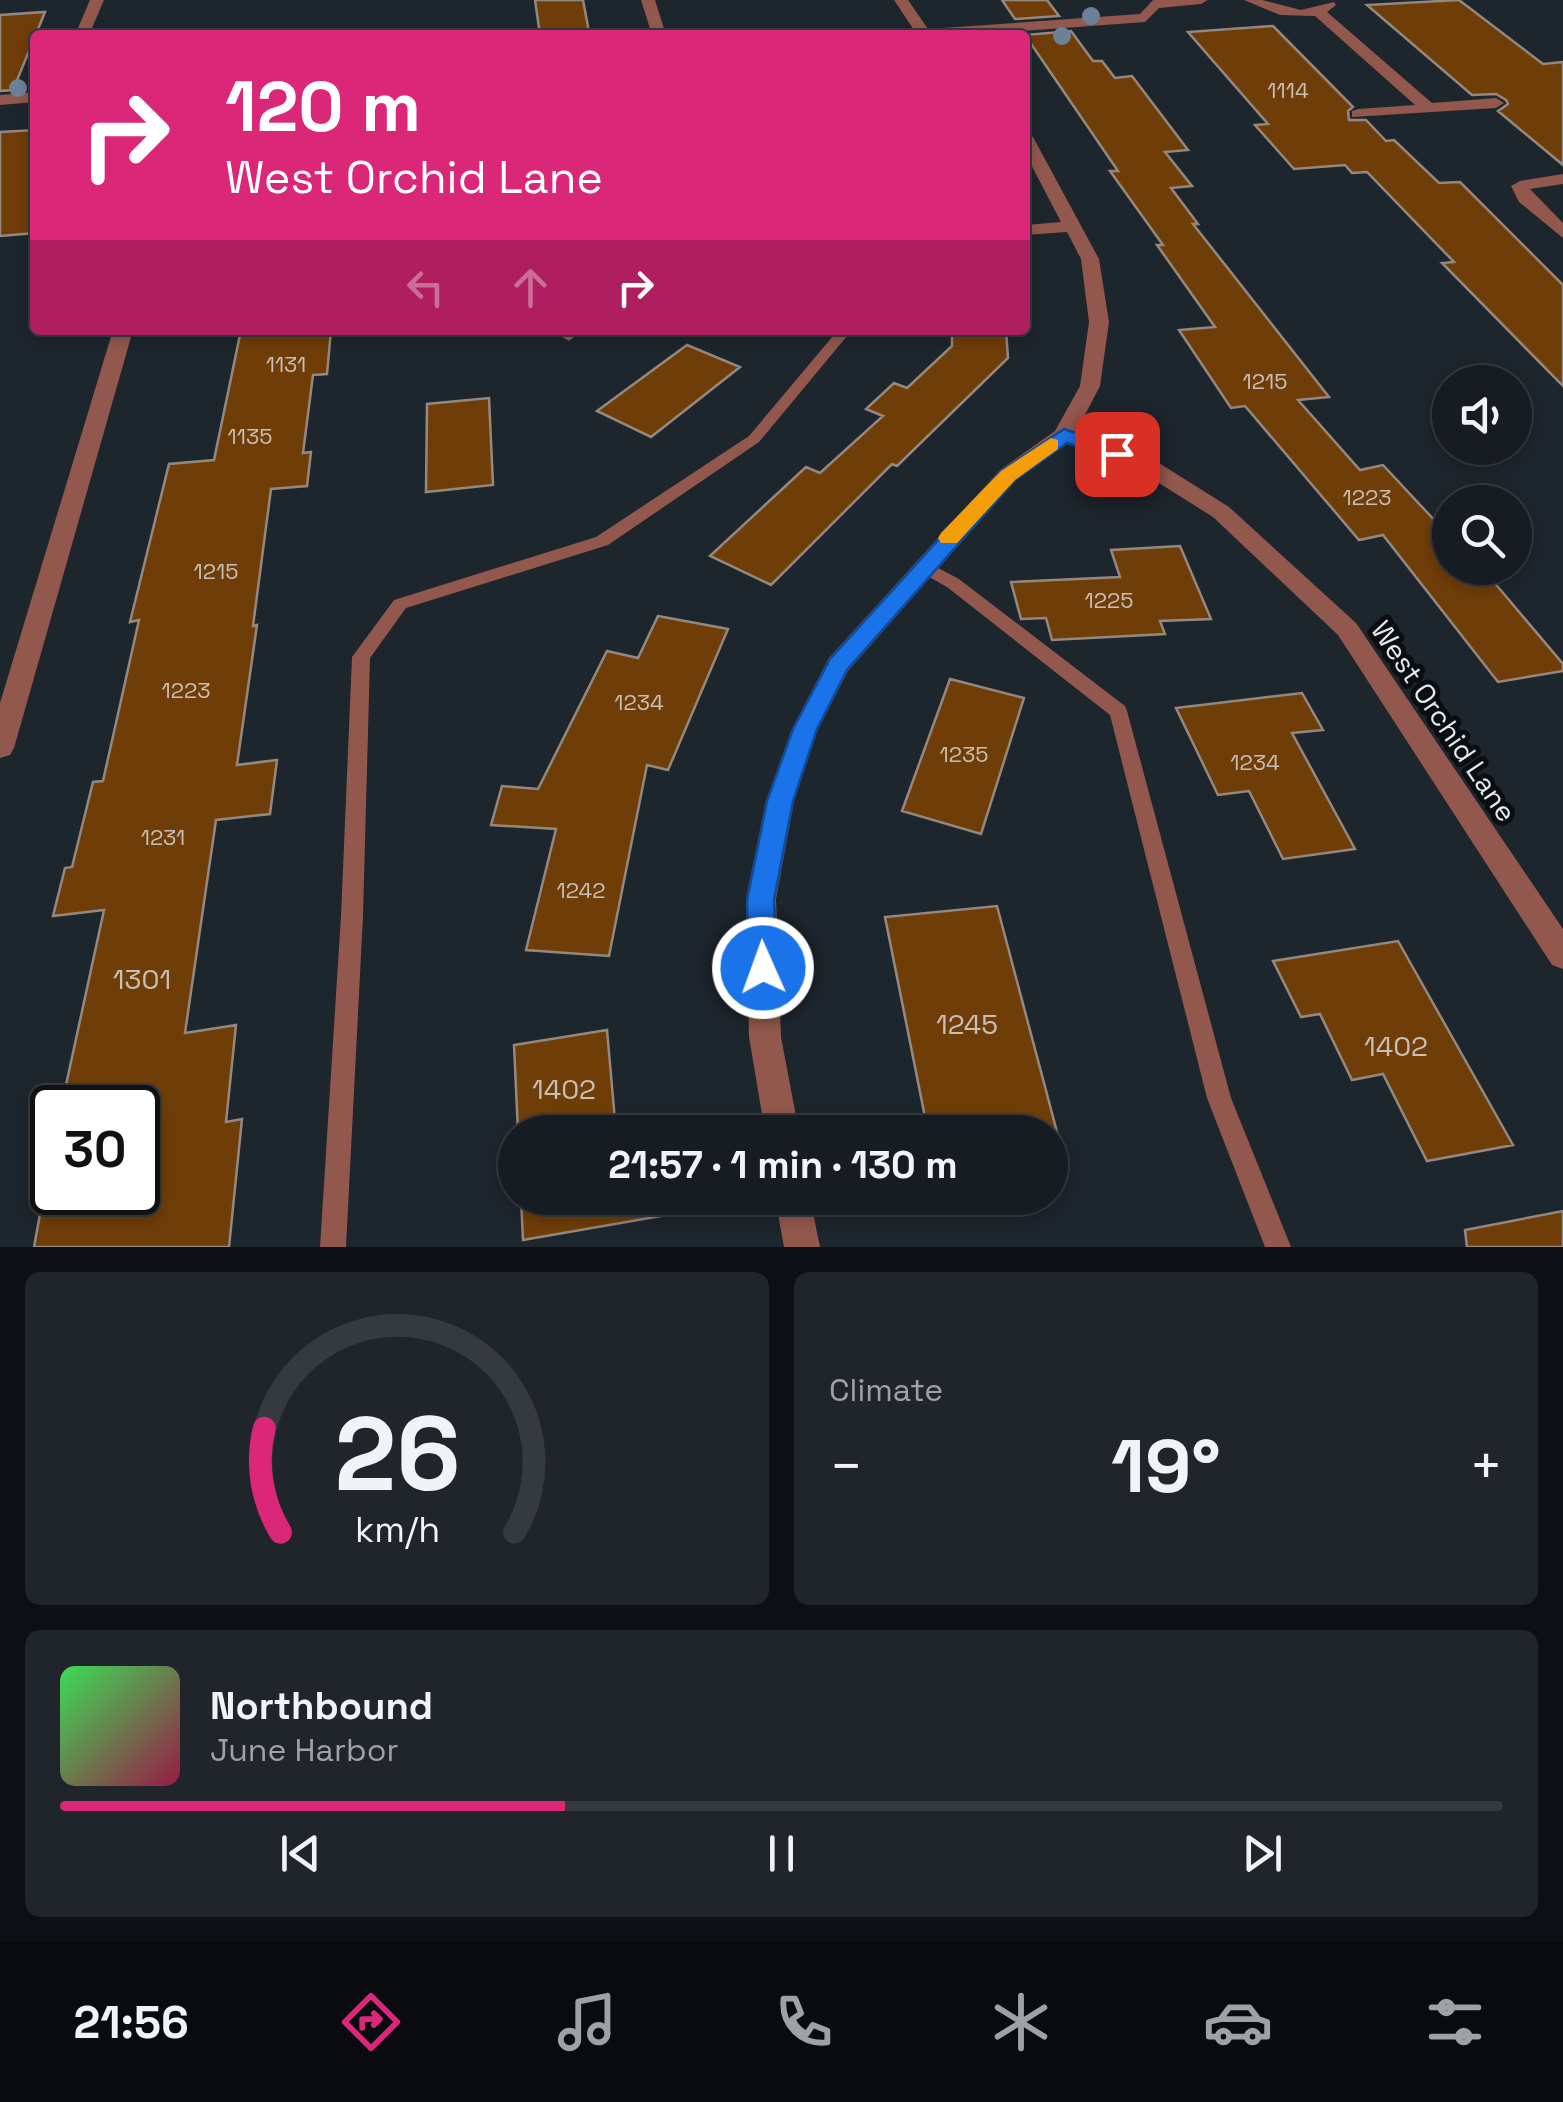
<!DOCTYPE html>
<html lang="en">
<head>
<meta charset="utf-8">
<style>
  body { margin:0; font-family:"Space Grotesk",sans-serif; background:#1f252a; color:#f1f3f6; height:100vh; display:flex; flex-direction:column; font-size:38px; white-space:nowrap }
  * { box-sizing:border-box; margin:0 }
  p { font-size:32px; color:#9ea1a5 }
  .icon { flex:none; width:55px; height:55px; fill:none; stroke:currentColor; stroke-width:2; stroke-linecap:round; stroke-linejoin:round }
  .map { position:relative; height:1247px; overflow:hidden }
  .details { display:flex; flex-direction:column; gap:25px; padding:25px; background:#0c0f13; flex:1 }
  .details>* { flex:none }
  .guide { position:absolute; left:30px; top:30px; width:1000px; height:305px; border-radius:10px; box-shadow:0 5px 15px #0003,0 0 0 2px #353a40; background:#db2777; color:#fff; overflow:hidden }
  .buttons { position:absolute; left:1432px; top:365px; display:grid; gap:20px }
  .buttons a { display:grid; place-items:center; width:100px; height:100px; border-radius:50%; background:#161c22; box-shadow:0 5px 15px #0003,0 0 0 2px #353a40; font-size:50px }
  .speed { position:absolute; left:30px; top:1085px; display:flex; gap:20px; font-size:50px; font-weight:700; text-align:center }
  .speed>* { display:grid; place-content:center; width:130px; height:130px; border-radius:50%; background:#161c22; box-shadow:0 5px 15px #0003,0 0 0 2px #353a40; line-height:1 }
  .speed .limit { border:5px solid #111; border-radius:15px; background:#fff; color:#111 }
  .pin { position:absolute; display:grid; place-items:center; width:85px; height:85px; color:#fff; margin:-42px; border-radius:20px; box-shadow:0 5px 15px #0006 }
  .me { position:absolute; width:110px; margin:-55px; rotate:358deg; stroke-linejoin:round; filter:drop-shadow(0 0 8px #0008) }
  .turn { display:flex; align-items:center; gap:35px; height:210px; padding:0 30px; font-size:45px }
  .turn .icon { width:130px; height:130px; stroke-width:2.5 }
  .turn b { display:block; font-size:70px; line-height:85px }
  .lanes { display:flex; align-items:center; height:95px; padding:0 30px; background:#0003; justify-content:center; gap:50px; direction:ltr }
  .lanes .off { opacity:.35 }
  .big { font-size:75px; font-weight:700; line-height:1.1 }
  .details .card { flex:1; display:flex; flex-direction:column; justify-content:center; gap:15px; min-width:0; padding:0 35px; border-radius:15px; background:#1f252a }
  .details .dial { align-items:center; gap:0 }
  .dial svg { height:260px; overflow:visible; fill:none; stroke:#353a40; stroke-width:7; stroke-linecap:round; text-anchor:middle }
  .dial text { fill:#f1f3f6; stroke:none }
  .song { display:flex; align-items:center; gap:30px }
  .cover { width:120px; height:120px; border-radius:15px; background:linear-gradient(135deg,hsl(130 70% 55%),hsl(340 70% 35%)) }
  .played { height:10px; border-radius:5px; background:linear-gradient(90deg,#db2777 35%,#353a40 35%) }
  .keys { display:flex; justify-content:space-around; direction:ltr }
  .heat { display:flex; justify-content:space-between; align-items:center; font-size:55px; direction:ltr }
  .details .tiles { flex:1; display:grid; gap:25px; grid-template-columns:1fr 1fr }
  .card:last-child { grid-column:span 2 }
  .trip { position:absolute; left:498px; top:1115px; width:570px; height:100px; border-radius:50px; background:#161c22; box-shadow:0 5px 15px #0003,0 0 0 2px #353a40; font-weight:700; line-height:100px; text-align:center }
  .tabs { display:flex; height:160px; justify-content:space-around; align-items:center; background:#090b0e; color:#9ea1a5 }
  .tabs .icon { width:70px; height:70px }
  .tabs .current { color:#db2777 }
  .tabs b { font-size:45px; color:#f1f3f6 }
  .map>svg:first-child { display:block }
  .building { fill:#6f3d08; stroke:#94887f; stroke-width:2.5 }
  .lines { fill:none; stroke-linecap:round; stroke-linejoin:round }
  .lane { fill:#92584d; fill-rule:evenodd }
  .street { fill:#92584d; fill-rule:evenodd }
  .tree { fill:#6c8197 }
  .route { fill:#1a73e8; stroke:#114b97; stroke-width:2.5 }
  .slow { fill:#f59e0b }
  .labels { text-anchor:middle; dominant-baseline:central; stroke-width:10; stroke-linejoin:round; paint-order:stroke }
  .number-label { font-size:22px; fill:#c8bfb6 }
  .street-label { font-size:28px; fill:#e5eaf0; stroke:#0a0e11 }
  .near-number-label { font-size:28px; fill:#c8bfb6 }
</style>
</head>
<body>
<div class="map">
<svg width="1563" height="1247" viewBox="0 0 1563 1247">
  <rect width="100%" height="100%" fill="#1d252d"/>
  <path class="building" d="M535,0H583L589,32L540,35Z
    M1002,0H1047L1059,16L1015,19Z
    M1459,0L1543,64L1563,62V165L1498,111L1508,104L1506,100L1496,94L1472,95L1367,5Z
    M45,12L13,90L0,91V15Z
    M1273,26L1353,107L1348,111L1349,120H1366L1386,141L1394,140L1439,183L1460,182L1563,285V386L1442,263L1454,262L1367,172L1352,173L1345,165L1294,169L1255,125L1268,124L1188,32Z
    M1071,31L1093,61H1102L1115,78L1132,76L1188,150L1165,152L1192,186L1171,188L1198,224H1193L1329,397L1298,400L1360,470L1383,465L1450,537V568H1482L1563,664V671L1498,682L1383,535L1359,540L1245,406L1231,408L1179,330L1215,327L1157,245H1163L1110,171H1118L1025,35Z
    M35,130V233L0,236V132Z
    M241,330H331L327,374L313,375L303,453L311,452L307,486L271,489L253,626L257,625L237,765L277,760L270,814L216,820L185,1033L236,1025L226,1122L242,1119L229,1247H34L44,1192H138V1097L61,1108L104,910L53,916L65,868L72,867L93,782L103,781L139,620L130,622L169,464L214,460Z
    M952,330H1006L1008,358L897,466L892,464L771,585L710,556L806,467L820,473L883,416L866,409L894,383L907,388L952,346Z
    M687,345L740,367L651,437L597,411Z
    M489,398L493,485L426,492L427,404Z
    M1180,546L1211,619L1160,621L1165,634L1052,640L1046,618L1021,619L1011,582L1120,577L1111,550Z
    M658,616L728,629L668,770L647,765L609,956L526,950L556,829L491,825L502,786L538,789L607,651L638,658Z
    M950,679L1024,698L981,834L902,811Z
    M1302,693L1323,730L1292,733L1355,849L1283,859L1249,791L1218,795L1176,708Z
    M997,906L1057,1132H928L885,917Z
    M1398,941L1513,1145L1427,1161L1383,1074L1352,1080L1320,1014L1301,1017L1273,961Z
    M607,1030L616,1132H518L514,1045Z
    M521,1198H659L661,1216L523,1240Z
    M1563,1211V1247H1467L1465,1230Z"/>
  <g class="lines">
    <path class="lane" d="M838,330H852L759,442L608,545L406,608L370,658L363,916L346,1247H320L341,916L352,657L394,600L596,537L749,436Z
      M923,560L959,579L1125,706L1127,711L1231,1098L1291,1247H1265L1207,1098L1110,715L947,587L917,570L915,566Z"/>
    <path class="street" d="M90,0H104L89,35H75Z
      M641,0H655L666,35H652Z
      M894,0H908L928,29L1140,14L1153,0H1208L1201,4L1159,8L1145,22L970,35H903L914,30Z
      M1244,0H1262L1301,10L1334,2L1336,5L1327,12L1432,103L1496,98L1504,103L1496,108L1352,117V111L1358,109L1415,105L1315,16L1280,15Z
      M35,92V102L0,105V95Z
      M1025,132L1033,137L1099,259L1109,322L1100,386L1076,432L1151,458L1229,507L1356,623L1563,929V969L1552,965L1338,635L1213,517L1135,468L1067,443L1016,480L848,671L818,729L794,801L776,899L781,1037L799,1132H765L749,1037L746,899L766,801L792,729L829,658L1000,470L1055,431L1080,386L1089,322L1081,259L1067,232L1025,235V225L1061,222L1025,153Z
      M1563,174V184L1530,189L1563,223V238L1519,202L1511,186L1520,181Z
      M113,330H133L14,748L10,755L0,758V703Z
      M563,330H583L569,341L559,335Z
      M775,1198H810L820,1247H784Z"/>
  </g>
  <g class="tree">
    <circle cx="1091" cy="16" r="9"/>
    <circle cx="1062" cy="36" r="9"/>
    <circle cx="18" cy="88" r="9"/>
  </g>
  <path class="route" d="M1064,429L1124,449L1127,454L1117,460L1067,443L1015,480L847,670L817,729L793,801L774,900L777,968L773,977L763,981L753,977L749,968L747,900L767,801L793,729L830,659L1001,471Z"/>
  <path class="slow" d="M1051,438L1058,440V449L1015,480L957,543H941L938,538L941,533L1001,471Z"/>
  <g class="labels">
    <g class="number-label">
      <text x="1288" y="90">1114</text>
      <text x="286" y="364">1131</text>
      <text x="1265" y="381">1215</text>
      <text x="250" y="436">1135</text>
      <text x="1367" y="497">1223</text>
      <text x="216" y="571">1215</text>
      <text x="1109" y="600">1225</text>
      <text x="186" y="690">1223</text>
      <text x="639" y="702">1234</text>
      <text x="964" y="754">1235</text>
      <text x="1255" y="762">1234</text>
      <text x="163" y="837">1231</text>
      <text x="581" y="890">1242</text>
    </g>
    <g class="street-label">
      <text transform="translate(1444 721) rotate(56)">West Orchid Lane</text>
    </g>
    <g class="near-number-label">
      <text x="142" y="979">1301</text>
      <text x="967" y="1024">1245</text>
      <text x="1396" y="1046">1402</text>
      <text x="564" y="1089">1402</text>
    </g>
  </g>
</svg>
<div class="buttons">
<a><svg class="icon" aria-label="sound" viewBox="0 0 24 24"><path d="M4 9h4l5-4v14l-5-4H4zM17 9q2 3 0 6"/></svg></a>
<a><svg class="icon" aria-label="search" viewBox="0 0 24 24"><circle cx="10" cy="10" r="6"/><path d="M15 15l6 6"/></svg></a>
</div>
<div class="speed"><div class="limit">30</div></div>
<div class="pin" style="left:1117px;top:454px;background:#d93025"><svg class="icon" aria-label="arrive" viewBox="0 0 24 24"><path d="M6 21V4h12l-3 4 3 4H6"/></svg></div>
<svg class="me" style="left:763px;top:968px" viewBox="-20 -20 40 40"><circle r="17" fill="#1a73e8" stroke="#fff" stroke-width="3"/><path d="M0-11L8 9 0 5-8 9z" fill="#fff"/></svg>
<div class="trip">21:57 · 1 min · 130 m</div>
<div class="guide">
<div class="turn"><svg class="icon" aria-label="right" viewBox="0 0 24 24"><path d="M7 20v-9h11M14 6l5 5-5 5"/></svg><div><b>120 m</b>West Orchid Lane</div></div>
<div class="lanes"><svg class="icon off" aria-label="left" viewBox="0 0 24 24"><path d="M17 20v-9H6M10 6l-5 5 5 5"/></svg><svg class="icon off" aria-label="ahead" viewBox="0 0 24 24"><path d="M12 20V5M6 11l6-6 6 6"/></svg><svg class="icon" aria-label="right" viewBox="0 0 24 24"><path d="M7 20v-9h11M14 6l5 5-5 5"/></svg></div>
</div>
</div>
<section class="details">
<div class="tiles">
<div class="card dial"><svg viewBox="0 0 100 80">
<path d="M14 69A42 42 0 1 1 86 69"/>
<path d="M14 69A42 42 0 0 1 9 37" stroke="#db2777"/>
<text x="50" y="56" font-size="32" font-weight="700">26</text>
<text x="50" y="72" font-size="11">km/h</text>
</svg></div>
<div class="card"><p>Climate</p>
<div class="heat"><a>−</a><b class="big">19°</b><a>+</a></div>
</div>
<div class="card">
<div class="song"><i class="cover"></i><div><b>Northbound</b><p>June Harbor</p></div></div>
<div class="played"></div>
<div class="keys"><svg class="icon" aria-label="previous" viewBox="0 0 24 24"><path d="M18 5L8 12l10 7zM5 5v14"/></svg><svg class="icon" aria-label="pause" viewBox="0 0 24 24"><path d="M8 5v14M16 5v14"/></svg><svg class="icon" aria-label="next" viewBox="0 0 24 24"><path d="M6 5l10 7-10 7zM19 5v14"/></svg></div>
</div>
</div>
</section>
<nav class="tabs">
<b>21:56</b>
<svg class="icon current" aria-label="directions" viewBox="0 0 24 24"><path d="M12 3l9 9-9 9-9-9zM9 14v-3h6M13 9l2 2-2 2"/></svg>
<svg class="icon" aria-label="music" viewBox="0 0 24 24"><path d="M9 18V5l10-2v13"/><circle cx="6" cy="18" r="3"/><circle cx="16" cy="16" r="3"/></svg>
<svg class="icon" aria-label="phone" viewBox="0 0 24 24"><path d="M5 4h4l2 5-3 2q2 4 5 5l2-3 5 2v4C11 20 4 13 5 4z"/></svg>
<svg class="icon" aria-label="climate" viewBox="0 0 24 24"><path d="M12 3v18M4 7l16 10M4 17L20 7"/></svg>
<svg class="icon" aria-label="car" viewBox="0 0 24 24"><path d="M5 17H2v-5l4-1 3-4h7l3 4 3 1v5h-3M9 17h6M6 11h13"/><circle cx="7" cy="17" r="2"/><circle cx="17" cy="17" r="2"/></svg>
<svg class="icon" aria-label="filters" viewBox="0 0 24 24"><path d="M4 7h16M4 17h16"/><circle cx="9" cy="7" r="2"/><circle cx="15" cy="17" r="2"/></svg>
</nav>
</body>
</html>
